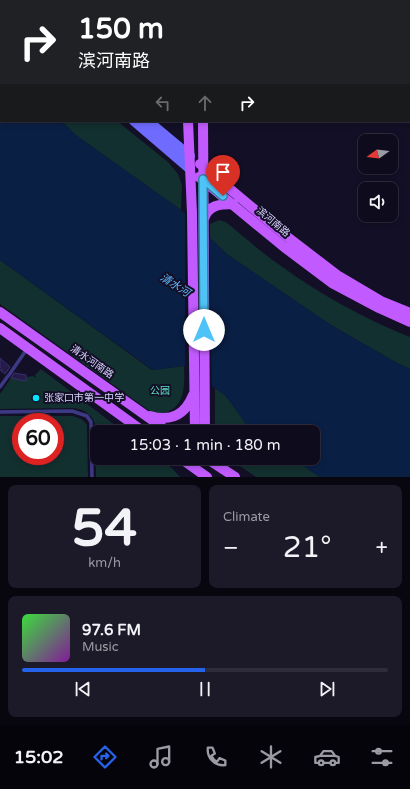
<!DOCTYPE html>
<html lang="en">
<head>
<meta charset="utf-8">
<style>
  body { margin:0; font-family:"Varela Round","Noto Sans SC",sans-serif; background:#1c1929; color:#f1f3f6; height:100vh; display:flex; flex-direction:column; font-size:15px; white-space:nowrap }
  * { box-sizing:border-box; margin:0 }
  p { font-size:13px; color:#9b9ba3 }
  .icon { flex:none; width:22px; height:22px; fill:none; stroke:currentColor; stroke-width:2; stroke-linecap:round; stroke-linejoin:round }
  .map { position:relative; height:477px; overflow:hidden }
  .side { display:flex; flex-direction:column; gap:8px; padding:8px; background:#08060f; flex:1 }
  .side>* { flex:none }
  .top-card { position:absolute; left:0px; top:0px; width:410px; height:122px; box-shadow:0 2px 6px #0003,0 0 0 1px #2e2b3b; background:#202124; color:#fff; overflow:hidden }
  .needle { width:26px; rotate:255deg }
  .buttons { position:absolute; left:358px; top:134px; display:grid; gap:8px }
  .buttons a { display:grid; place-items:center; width:40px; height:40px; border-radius:8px; background:#0e0b1c; box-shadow:0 2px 6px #0003,0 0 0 1px #2e2b3b; font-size:20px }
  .speed { position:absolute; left:12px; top:413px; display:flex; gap:8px; font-size:20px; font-weight:700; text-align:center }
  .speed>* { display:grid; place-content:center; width:52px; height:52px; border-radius:50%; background:#0e0b1c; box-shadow:0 2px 6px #0003,0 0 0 1px #2e2b3b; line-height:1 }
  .speed .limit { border:6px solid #d22; background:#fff; color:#111 }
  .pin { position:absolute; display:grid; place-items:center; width:34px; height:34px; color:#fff; margin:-41px -17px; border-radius:50% 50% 50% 0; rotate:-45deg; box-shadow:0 0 4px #0007 }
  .pin .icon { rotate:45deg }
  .me { position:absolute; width:44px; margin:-22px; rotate:0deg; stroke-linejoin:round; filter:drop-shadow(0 0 3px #0008) }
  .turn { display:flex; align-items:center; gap:14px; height:84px; padding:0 12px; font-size:18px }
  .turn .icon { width:52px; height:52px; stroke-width:2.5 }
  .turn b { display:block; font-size:28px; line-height:34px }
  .lanes { display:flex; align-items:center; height:38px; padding:0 12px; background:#0003; justify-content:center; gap:20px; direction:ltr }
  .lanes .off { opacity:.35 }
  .big { font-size:30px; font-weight:600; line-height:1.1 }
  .side .widget { flex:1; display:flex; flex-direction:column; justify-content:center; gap:6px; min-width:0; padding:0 14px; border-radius:8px; background:#1c1929 }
  .side .dial { align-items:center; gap:0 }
  .dial b { font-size:52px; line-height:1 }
  .song { display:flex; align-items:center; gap:12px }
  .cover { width:48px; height:48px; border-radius:6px; background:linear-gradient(135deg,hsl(120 70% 55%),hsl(290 70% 35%)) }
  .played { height:4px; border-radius:2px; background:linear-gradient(90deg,#2563eb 50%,#2e2b3b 50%) }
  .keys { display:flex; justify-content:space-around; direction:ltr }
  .heat { display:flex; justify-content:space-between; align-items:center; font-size:22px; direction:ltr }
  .side .tiles { flex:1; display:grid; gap:8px; grid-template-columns:1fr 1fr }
  .widget:last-child { grid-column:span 2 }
  .trip { position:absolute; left:90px; top:425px; width:230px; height:40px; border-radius:8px; background:#0e0b1c; box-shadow:0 2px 6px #0003,0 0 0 1px #2e2b3b; font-weight:600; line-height:40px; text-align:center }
  .tab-bar { display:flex; height:64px; justify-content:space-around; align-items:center; background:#06040b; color:#9b9ba3 }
  .tab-bar .icon { width:28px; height:28px }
  .tab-bar .on { color:#2563eb }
  .tab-bar b { font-size:18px; color:#f1f3f6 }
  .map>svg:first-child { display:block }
  .green { fill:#12302f; fill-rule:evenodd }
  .water { fill:#0a1f44 }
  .pier { fill:#130f26 }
  .building { fill:#241b47; stroke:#3b2d73 }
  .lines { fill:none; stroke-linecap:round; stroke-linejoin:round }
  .path { stroke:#2fb8b0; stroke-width:1; stroke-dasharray:2 3; stroke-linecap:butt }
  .service { stroke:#3d3a85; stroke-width:3.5 }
  .secondary { stroke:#6f6bff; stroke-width:10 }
  .primary { stroke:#c25bff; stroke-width:10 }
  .route-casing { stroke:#337fa1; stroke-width:10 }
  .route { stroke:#4fc3f7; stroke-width:7 }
  .poi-dot { fill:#00e5ff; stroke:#130f26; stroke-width:1.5 }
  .labels { text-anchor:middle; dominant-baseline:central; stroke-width:4; stroke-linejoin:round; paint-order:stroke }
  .street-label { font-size:10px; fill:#d9d4ff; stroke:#130f26 }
  .park-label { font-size:10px; fill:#5fe0c0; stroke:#130f26 }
  .poi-label { font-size:10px; fill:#d9d4ff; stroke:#130f26; text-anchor:start }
  .water-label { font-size:11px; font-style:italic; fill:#62b6ff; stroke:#130f26 }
</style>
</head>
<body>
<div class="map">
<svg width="410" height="477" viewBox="0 0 410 477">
  <rect width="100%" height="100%" fill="#130f26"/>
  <path class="green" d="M61,121H117L168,162L178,174L182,185L181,210L77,136Z
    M219,220L226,222C244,237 262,253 281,266C321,295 365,319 410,337V369L397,363L331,325L228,255L210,238V224Z
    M0,260L152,370L184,366C185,389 185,414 154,414L0,304Z
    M41,369L124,432H97V458H159L173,469L180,477H96L95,424C92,414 83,409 73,408L0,409V394L11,378L25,381L26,377L33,376L36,378V377L35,375Z
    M215,388L226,396L249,428L255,432H215Z
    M0,416H73C79,418 83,419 87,425L88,477H0ZM21,422H55V456H21Z
    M228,458H291L320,477H256Z"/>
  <path class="water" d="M0,73L1,121H61L77,136L181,210L228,255L331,325L397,363L410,369V477H320L291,458H313V432H255L249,428L226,396L184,366L153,370L0,260Z"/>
  <path class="pier" d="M185,211L209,234L212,388L185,368Z"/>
  <path class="building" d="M0,358L10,367L5,374L0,370H2L0,366Z
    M14,373L26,375V381L11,378Z"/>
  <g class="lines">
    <path class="path" d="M175,0V1
      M215,0V1"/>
    <path class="service" d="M9,375L27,349
      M0,387L8,376
      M0,412L72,411L87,416L91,422L92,477"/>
    <path class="secondary" d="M0,10L1,11
      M0,20H1
      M134,121L190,169
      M148,121L190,156"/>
    <path class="primary" d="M201,0V1
      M188,1V0
      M188,121L192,213L195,432
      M203,121L205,432
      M200,164L290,239L337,275L381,301L410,313
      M199,177L284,247L332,283L379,308L410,322
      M204,219C208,205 220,204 233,204
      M0,312L169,432
      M0,328L144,432
      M150,416C171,422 185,415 193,395
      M180,458L207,477
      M206,458L235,477"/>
  </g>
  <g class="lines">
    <g class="route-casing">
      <path id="route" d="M204,330L203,179L223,196"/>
    </g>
    <use href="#route" class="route"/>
  </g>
  <circle class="poi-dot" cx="36" cy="398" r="4"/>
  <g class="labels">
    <g class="street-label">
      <text transform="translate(273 222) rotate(40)">滨河南路</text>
      <text transform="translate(92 362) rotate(35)">清水河南路</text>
    </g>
    <g class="park-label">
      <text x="160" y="391">公园</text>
    </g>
    <g class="poi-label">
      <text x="44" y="398">张家口市第一中学</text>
    </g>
    <g class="water-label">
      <text transform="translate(175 285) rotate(32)">清水河</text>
    </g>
  </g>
</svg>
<div class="buttons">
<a><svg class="needle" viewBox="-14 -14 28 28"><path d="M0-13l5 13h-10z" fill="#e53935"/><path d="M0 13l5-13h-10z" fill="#9b9ba3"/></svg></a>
<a><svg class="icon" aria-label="sound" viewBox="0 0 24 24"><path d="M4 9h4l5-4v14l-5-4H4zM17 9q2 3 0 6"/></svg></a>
</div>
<div class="speed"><div class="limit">60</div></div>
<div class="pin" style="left:223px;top:196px;background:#d93025"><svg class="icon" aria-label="arrive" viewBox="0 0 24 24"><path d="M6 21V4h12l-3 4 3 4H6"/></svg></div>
<svg class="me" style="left:204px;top:330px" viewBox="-20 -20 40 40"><circle r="19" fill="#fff"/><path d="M0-13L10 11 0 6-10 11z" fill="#4fc3f7"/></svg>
<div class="trip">15:03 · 1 min · 180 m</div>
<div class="top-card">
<div class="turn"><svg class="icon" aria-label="right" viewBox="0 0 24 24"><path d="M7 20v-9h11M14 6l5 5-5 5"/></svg><div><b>150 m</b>滨河南路</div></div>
<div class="lanes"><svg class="icon off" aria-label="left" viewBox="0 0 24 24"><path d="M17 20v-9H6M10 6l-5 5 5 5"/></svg><svg class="icon off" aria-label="ahead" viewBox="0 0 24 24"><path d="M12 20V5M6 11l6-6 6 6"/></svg><svg class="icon" aria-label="right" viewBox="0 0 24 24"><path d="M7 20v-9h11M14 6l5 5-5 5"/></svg></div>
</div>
</div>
<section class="side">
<div class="tiles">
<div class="widget dial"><b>54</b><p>km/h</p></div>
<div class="widget"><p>Climate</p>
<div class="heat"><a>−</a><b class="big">21°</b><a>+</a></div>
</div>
<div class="widget">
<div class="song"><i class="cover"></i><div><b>97.6 FM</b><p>Music</p></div></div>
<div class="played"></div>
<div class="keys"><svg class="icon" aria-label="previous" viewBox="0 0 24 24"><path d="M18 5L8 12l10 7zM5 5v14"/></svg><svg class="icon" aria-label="pause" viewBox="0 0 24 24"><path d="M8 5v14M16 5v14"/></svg><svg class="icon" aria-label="next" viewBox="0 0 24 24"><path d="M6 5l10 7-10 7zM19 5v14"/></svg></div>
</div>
</div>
</section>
<nav class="tab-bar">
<b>15:02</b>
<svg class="icon on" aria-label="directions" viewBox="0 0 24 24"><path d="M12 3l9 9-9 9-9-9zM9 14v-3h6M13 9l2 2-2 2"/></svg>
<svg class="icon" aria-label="music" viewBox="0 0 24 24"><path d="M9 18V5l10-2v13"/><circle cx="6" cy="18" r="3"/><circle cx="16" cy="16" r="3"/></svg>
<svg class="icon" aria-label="phone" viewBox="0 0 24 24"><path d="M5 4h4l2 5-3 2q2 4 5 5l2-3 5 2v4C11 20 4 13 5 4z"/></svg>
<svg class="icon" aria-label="climate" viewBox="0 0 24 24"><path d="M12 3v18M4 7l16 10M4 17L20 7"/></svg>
<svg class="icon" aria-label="car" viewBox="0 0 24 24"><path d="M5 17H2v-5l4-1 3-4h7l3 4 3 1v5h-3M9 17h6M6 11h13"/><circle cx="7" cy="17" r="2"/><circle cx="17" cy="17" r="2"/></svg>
<svg class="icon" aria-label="filters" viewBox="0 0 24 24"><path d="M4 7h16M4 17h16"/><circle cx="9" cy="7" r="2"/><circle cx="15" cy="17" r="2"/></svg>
</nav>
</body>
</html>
